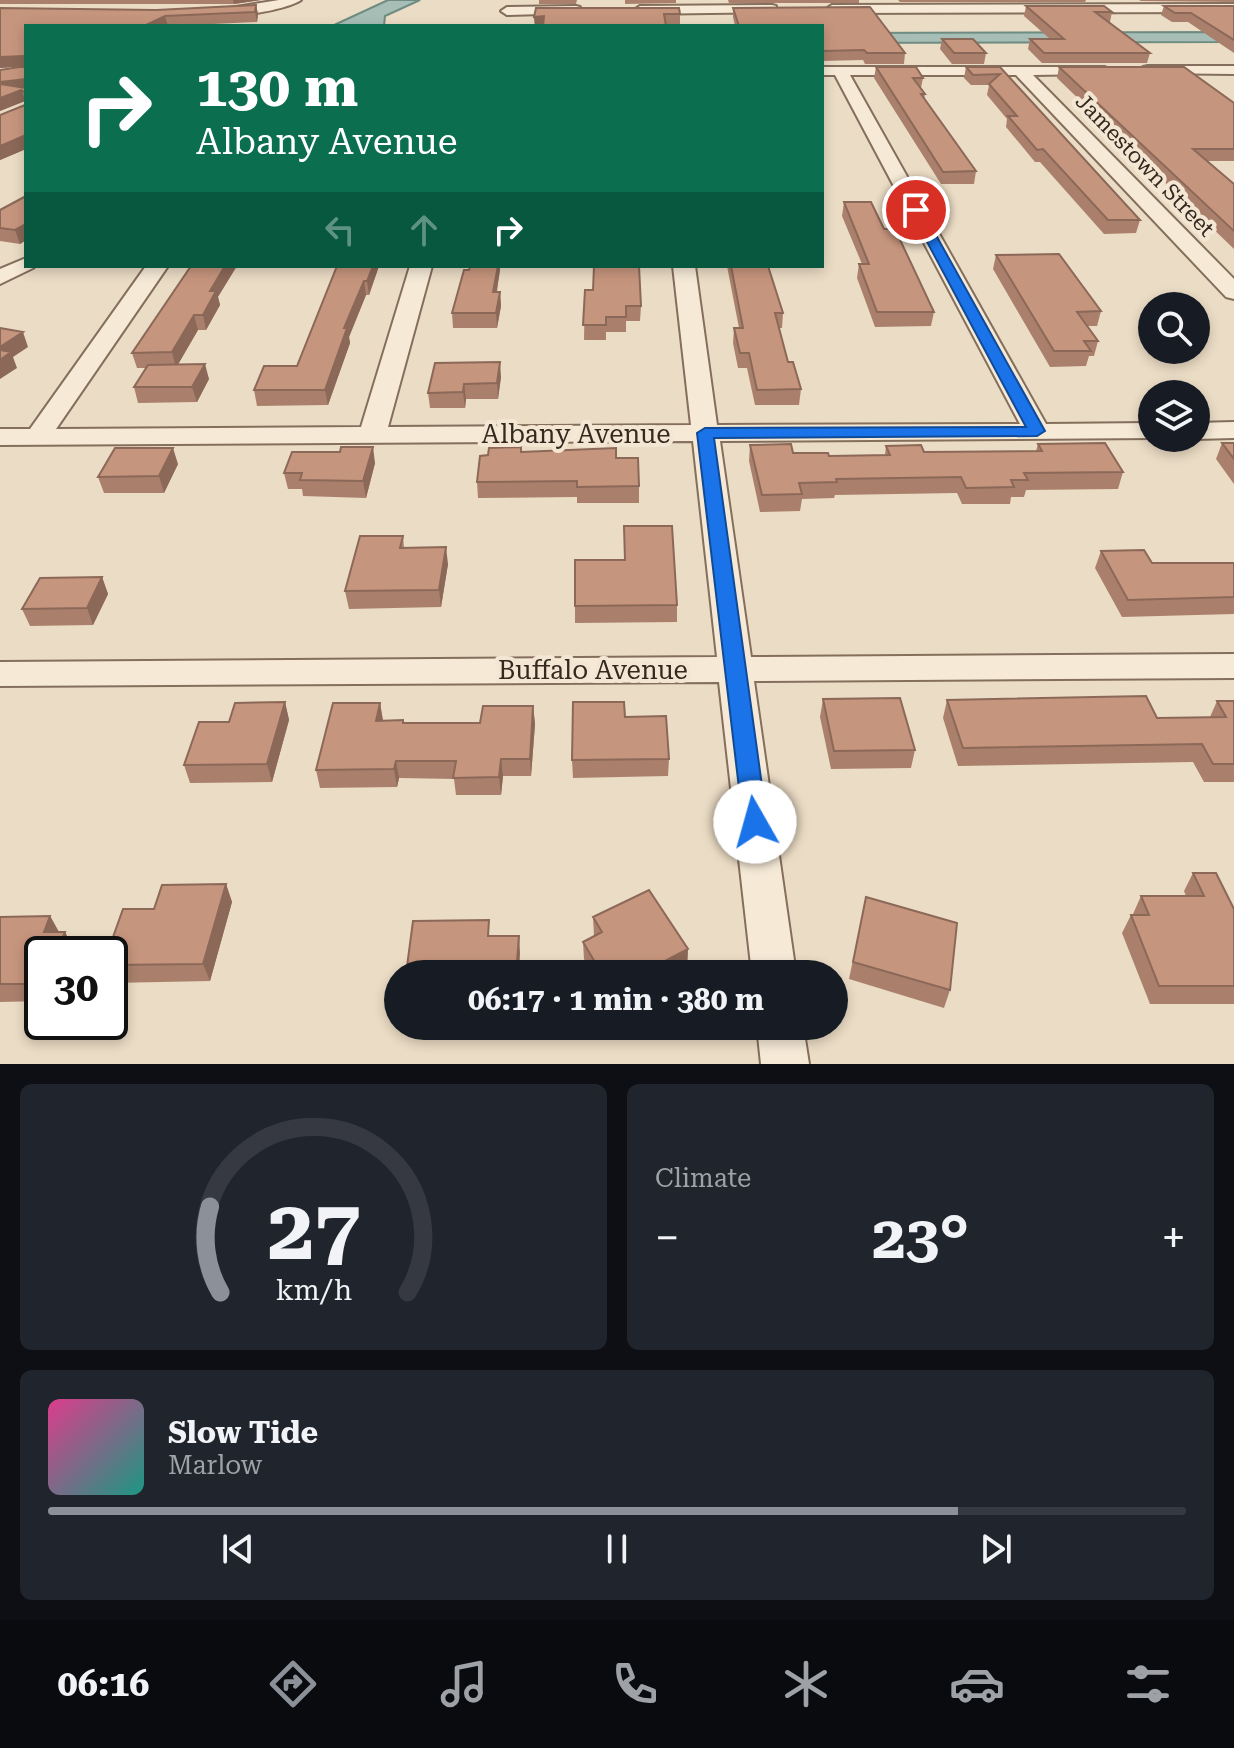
<!DOCTYPE html>
<html lang="en">
<head>
<meta charset="utf-8">
<style>
  body { margin:0; font-family:"Roboto Serif",serif; background:#20242c; color:#f1f3f6; height:100vh; display:flex; flex-direction:column; font-size:30px; white-space:nowrap }
  * { box-sizing:border-box; margin:0 }
  p { font-size:26px; color:#9ea1a6 }
  .icon { flex:none; width:44px; height:44px; fill:none; stroke:currentColor; stroke-width:2; stroke-linecap:round; stroke-linejoin:round }
  .map { position:relative; height:1064px; overflow:hidden }
  .panel { display:flex; flex-direction:column; gap:20px; padding:20px; background:#0d0f14; flex:1 }
  .panel>* { flex:none }
  .top-card { position:absolute; left:24px; top:24px; width:800px; height:244px; border-radius:0px; box-shadow:0 4px 12px #0003; background:#0b6e4f; color:#fff; overflow:hidden }
  .tools { position:absolute; left:1138px; top:292px; display:grid; gap:16px }
  .tools a { display:grid; place-items:center; width:72px; height:72px; border-radius:50%; background:#171b24; box-shadow:0 4px 12px #0003; font-size:40px }
  .speed { position:absolute; left:24px; top:936px; display:flex; gap:16px; font-size:40px; font-weight:700; text-align:center }
  .speed>* { display:grid; place-content:center; width:104px; height:104px; border-radius:50%; background:#171b24; box-shadow:0 4px 12px #0003; line-height:1 }
  .speed .limit { border:4px solid #111; border-radius:12px; background:#fff; color:#111 }
  .pin { position:absolute; display:grid; place-items:center; width:68px; height:68px; color:#fff; margin:-34px; border:4px solid #fff; border-radius:50%; box-shadow:0 2px 8px #0007 }
  .me { position:absolute; width:88px; margin:-44px; rotate:353deg; stroke-linejoin:round; filter:drop-shadow(0 0 6px #0008) }
  .turn { display:flex; align-items:center; gap:28px; height:168px; padding:0 40px; font-size:36px }
  .turn .icon { width:104px; height:104px; stroke-width:2.5 }
  .turn b { display:block; font-size:56px; line-height:68px }
  .lanes { display:flex; align-items:center; height:76px; padding:0 40px; background:#0003; justify-content:center; gap:40px; direction:ltr }
  .lanes .off { opacity:.35 }
  .big { font-size:60px; font-weight:700; line-height:1.1 }
  .panel .widget { flex:1; display:flex; flex-direction:column; justify-content:center; gap:12px; min-width:0; padding:0 28px; border-radius:12px; background:#20242c }
  .panel .dial { align-items:center; gap:0 }
  .dial svg { height:208px; overflow:visible; fill:none; stroke:#363941; stroke-width:7; stroke-linecap:round; text-anchor:middle }
  .dial text { fill:#f1f3f6; stroke:none }
  .song { display:flex; align-items:center; gap:24px }
  .cover { width:96px; height:96px; border-radius:12px; background:linear-gradient(135deg,hsl(330 70% 55%),hsl(170 70% 35%)) }
  .played { height:8px; border-radius:4px; background:linear-gradient(90deg,#8c9099 80%,#363941 80%) }
  .keys { display:flex; justify-content:space-around; direction:ltr }
  .heat { display:flex; justify-content:space-between; align-items:center; font-size:44px; direction:ltr }
  .panel .tiles { flex:1; display:grid; gap:20px; grid-template-columns:1fr 1fr }
  .widget:last-child { grid-column:span 2 }
  .trip { position:absolute; left:384px; top:960px; width:464px; height:80px; border-radius:40px; background:#171b24; box-shadow:0 4px 12px #0003; font-weight:700; line-height:80px; text-align:center }
  .tabs { display:flex; height:128px; justify-content:space-around; align-items:center; background:#090b0e; color:#9ea1a6 }
  .tabs .icon { width:56px; height:56px }
  .tabs .on { color:#8c9099 }
  .tabs b { font-size:36px; color:#f1f3f6 }
  .map>svg:first-child { display:block }
  .water { fill:#a6beb5; stroke:#6e8c81; stroke-width:2 }
  .lines { fill:none; stroke-linecap:round; stroke-linejoin:round }
  .minor-casing { stroke:#846e5c; stroke-width:4 }
  .minor { fill:#f6ead7; fill-rule:evenodd }
  .wall { fill:#aa806c }
  .shaded-wall { fill:#8b6858 }
  .building { fill:#c6957d; stroke:#8b6858; stroke-width:2 }
  .route { fill:#1a73e8; stroke:#114b97; stroke-width:2 }
  .labels { text-anchor:middle; dominant-baseline:central; stroke-width:8; stroke-linejoin:round; paint-order:stroke }
  .far-street-label { font-size:22px; fill:#35281f; stroke:#f3e7d4 }
  .street-label { font-size:26px; fill:#35281f; stroke:#f3e7d4 }
</style>
</head>
<body>
<div class="map">
<svg width="1234" height="1064" viewBox="0 0 1234 1064">
  <rect width="100%" height="100%" fill="#ebdcc5"/>
  <path class="water" d="M388,0H420L385,16L384,26H332Z
    M1234,32V42L822,43V33Z"/>
  <g class="lines">
    <g class="minor-casing">
      <path id="minor" d="M279,0H301C286,10 227,21 212,11Z
        M1234,4V12L832,13L826,9L832,5Z
        M772,5L776,6V12L640,14L634,10L640,6Z
        M576,6L580,7V13L507,15L501,11L507,7Z
        M1148,66H1234V74L1143,73V67Z
        M822,67H1105V73L1100,74L1033,75L1234,279V299L1226,297L1016,75H850L1046,424L1152,423V438H1156L720,441L751,657L1234,654V678L754,681L796,974H752L719,682L0,686V662L717,657L693,441L0,445V429H30L146,266H168L56,429L361,427L410,266H432L388,427L691,425L673,266H695L717,425L1020,424L835,75H822Z
        M26,258V266H35L33,268L0,284V269Z
        M1234,422V438L1196,439L1192,438H1196V423Z
        M757,1026H803L809,1064H761Z"/>
    </g>
    <use href="#minor" class="minor"/>
  </g>
  <path class="wall" d="M0,0H261L234,4H0Z
    M539,0H577L576,4H539Z
    M625,0H676V3L625,4Z
    M728,0H859V3H729Z
    M898,0H1086L1085,2H900Z
    M1139,0H1234V2L1141,1Z
    M256,5L258,14L257,22L170,26H26V149L0,160V115L25,105V101L0,111V70L26,66L0,68V8L156,10Z
    M1026,6L1112,12L1110,22H1108L1150,53L1147,63H1042L1028,49L1030,39H1050L1024,16Z
    M1164,6H1234V53L1188,22H1172L1161,15Z
    M870,7L905,53L904,64H865L863,60L822,61V26H735L733,17V8Z
    M680,14V24H666V26H535L534,17Z
    M942,39L986,53L984,64H952L940,49Z
    M876,67L923,78L921,88L925,94L924,100L976,171L974,184H941L874,78Z
    M966,67H1000L1140,220L1136,233L1104,234L1040,162H1035L1006,127L1007,119L987,95L989,85H971L964,78Z
    M1059,67L1234,103V161H1207L1234,184V249L1057,78Z
    M26,196V240L20,244L0,241V210Z
    M844,202L884,229L934,312L931,326L875,327L857,278L859,264H862L842,216Z
    M996,255L1101,311L1097,326H1087L1098,341L1094,356H1089L1086,366L1050,367L993,269Z
    M337,266H379L369,295H366L349,337L350,343L328,405L257,406L254,390L297,366Z
    M470,266H500L497,292H500L501,306L497,328H453L452,313Z
    M727,266H768L783,313L782,328H779L788,362L801,389L799,405H755L747,368H738L733,343L734,328H739Z
    M585,290L641,306L640,321H626V332H606V340H584Z
    M218,297L220,305L206,330H198L178,364L209,379L197,402L138,403L134,387L146,368H137L132,353Z
    M435,363L501,377L498,399H466L465,408H430L428,393Z
    M1222,443H1234V484L1216,459Z
    M1038,444L1123,472L1118,489L1026,490L1024,497H1011L1010,504H962L957,493L835,495L834,498L802,499L800,511L760,512L749,461L750,445L793,453L829,456L885,455L886,446L924,452L1036,451Z
    M522,452L616,458L639,486V503H577V497L478,498L477,482Z
    M375,463L366,498L303,496L302,489H288L284,473Z
    M178,464L164,493H104L98,477Z
    M403,536L404,548L448,564L441,607L349,609L345,591Z
    M1101,551L1152,563H1234V614L1122,617L1095,568Z
    M102,577L108,594L93,625L30,626L22,609Z
    M677,605V622L575,623V606Z
    M823,699L915,750L911,768L831,769L820,717Z
    M947,700L1157,718L1210,717L1217,701H1234V782H1204L1193,762L958,766L943,718Z
    M285,702L289,720L272,782L190,783L184,765L229,722Z
    M380,703L383,721L404,723H480L533,706L535,724L531,776H503L501,795H456L454,779L399,778L397,787L320,788L316,770Z
    M625,717L669,759L668,776L573,778L572,760Z
    M1193,873L1234,909V1004H1150L1122,933L1131,915H1134L1133,914L1141,896H1186L1184,891Z
    M226,884L232,902L210,981L111,983L110,980V954L154,909Z
    M866,897L950,990L944,1008L849,979Z
    M50,916L59,932L74,949L72,954H42V1001L0,1002V917Z
    M593,917L688,949L687,967L673,974H592L584,959L583,942L594,936Z"/>
  <path class="shaded-wall" d="M233,0H261L234,4Z
    M256,5L258,14L257,22L255,12Z
    M165,16L168,26H144Z
    M544,16V25L535,26L534,17Z
    M23,56L26,66L0,68V57Z
    M26,79V90L22,91L25,101L0,111V82Z
    M26,135V149L0,160V146Z
    M26,224V240L20,244L15,230Z
    M225,266H237L218,297L220,305L206,330L203,315L210,291Z
    M373,266H379L369,295L367,281Z
    M498,266H500V271L494,306L493,292Z
    M364,281L366,295L349,337L350,343L328,405L325,390L344,328Z
    M500,292L501,306L497,328L496,313Z
    M194,315L198,330L176,368L172,352Z
    M23,332L28,347L13,357L17,368L0,379V347Z
    M500,362L501,377L498,399L497,383Z
    M205,364L209,379L197,402L192,387Z
    M464,384L466,399L465,408L463,392Z
    M373,447L375,463L366,498L363,481Z
    M173,448L178,464L164,493L159,476Z
    M446,547L448,564L441,607L439,590Z
    M102,577L108,594L93,625L87,608Z
    M285,702L289,720L272,782L267,764Z
    M380,703L383,721H376Z
    M533,706L535,724L531,776L530,759Z
    M501,759L503,776L501,795L499,777Z
    M396,761L399,778L397,787L394,769Z
    M226,884L232,902L210,981L203,964Z
    M50,916L60,934L44,932Z
    M65,932L74,949L72,954H56Z
    M519,936L520,953L519,974H516Z
    M688,949L687,967L673,974H640Z"/>
  <path class="building" d="M256,5L255,12L165,16L144,26H26V79L0,82V70L26,66L23,56L0,57V8L156,10Z
    M1026,6H1104L1112,12H1095L1150,53H1044L1030,39H1064Z
    M1164,6H1234V40L1191,13H1175Z
    M870,7L905,53H867L864,50L822,51V26H739L733,8Z
    M536,8H679L680,14H664L666,26H543L544,16L534,17Z
    M942,39H973L986,53H954Z
    M876,67H916L923,78H913L925,94H921L976,171L943,172Z
    M966,67H1000L1140,220H1108L1043,149L1037,150L1008,116H1017L989,84L1000,74L973,75Z
    M1059,67H1184L1234,103V149H1193L1234,184V231Z
    M0,84L26,88V135L0,146V115L25,105L26,93L21,90L0,98Z
    M26,196V224L15,230L0,228V210Z
    M844,202H871L884,229H895L934,312H877L859,264H869Z
    M1059,254L1101,311L1077,312L1098,341H1084L1091,351H1054L996,255Z
    M191,266H225L210,291H216L203,315H194L172,352L132,353Z
    M337,266H373L367,281H364L344,328H347L325,390H254L264,366H297Z
    M470,266H498L493,292H500L496,313H452L464,270H469Z
    M594,266H639L641,306H626V317H606V325H583L585,290H593Z
    M731,266H768L783,313H775L788,362H793L801,389L757,390L749,353H740L734,328H743Z
    M0,328L23,332L0,347Z
    M0,350L11,352L0,360Z
    M500,362L497,383L464,384L463,392L428,393L435,363Z
    M205,364L192,387H134L148,365Z
    M1105,443L1123,472L1024,473L1028,480H1011L1014,487L966,488L961,477L836,479L837,482L799,483L802,494L762,495L750,445L791,444L793,453H828L829,456L890,455L886,446L921,445L924,452L1042,451L1038,444Z
    M1222,443H1234V459Z
    M341,447H373L363,481L300,480L302,473H284L292,452H340Z
    M521,447V452L616,448V458H638L639,486L577,487V481L477,482L480,456L488,455L489,448Z
    M115,448H173L159,476L98,477Z
    M624,526H672L677,605L575,606V560H625Z
    M360,536H403L400,548L446,547L439,590L345,591Z
    M1144,550L1152,563H1234V597L1128,600L1101,551Z
    M102,577L87,608L22,609L40,578Z
    M1146,696L1157,718L1226,717L1217,701H1234V764H1213L1202,744L963,748L947,700Z
    M900,698L915,750L834,751L823,699Z
    M285,702L267,764L184,765L199,722H229L235,703Z
    M573,702H624L625,717L666,716L669,759L572,760Z
    M333,703H380L376,721L403,720V723H480L483,706H533L530,759H501L499,777L453,778L456,761H396L394,769L316,770Z
    M1193,873H1216L1234,909V986H1159L1131,915H1149L1141,896H1204Z
    M226,884L203,964L110,965V954H107L123,909H154L162,885Z
    M649,890L688,949L640,974H602L583,942L602,932L593,917Z
    M866,897L957,923L950,990L853,962Z
    M50,916L44,932H65L56,954H42V984H0V917Z
    M489,920L488,936H519L516,974H406L413,921Z"/>
  <path class="route" d="M916,206L922,210L1045,431L1037,436L714,438L767,822L763,829L755,831L746,829L743,822L697,433L705,428L1026,427L910,210Z"/>
  <g class="labels">
    <g class="far-street-label">
      <text transform="translate(1145 165) rotate(46)">Jamestown Street</text>
    </g>
    <g class="street-label">
      <text x="576" y="434">Albany Avenue</text>
      <text x="593" y="670">Buffalo Avenue</text>
    </g>
  </g>
</svg>
<div class="tools">
<a><svg class="icon" aria-label="search" viewBox="0 0 24 24"><circle cx="10" cy="10" r="6"/><path d="M15 15l6 6"/></svg></a>
<a><svg class="icon" aria-label="layers" viewBox="0 0 24 24"><path d="M12 4l9 5-9 5-9-5zM3 14l9 5 9-5"/></svg></a>
</div>
<div class="speed"><div class="limit">30</div></div>
<div class="pin" style="left:916px;top:210px;background:#d93025"><svg class="icon" aria-label="arrive" viewBox="0 0 24 24"><path d="M6 21V4h12l-3 4 3 4H6"/></svg></div>
<svg class="me" style="left:755px;top:822px" viewBox="-20 -20 40 40"><circle r="19" fill="#fff"/><path d="M0-13L10 11 0 6-10 11z" fill="#1a73e8"/></svg>
<div class="trip">06:17 · 1 min · 380 m</div>
<div class="top-card">
<div class="turn"><svg class="icon" aria-label="right" viewBox="0 0 24 24"><path d="M7 20v-9h11M14 6l5 5-5 5"/></svg><div><b>130 m</b>Albany Avenue</div></div>
<div class="lanes"><svg class="icon off" aria-label="left" viewBox="0 0 24 24"><path d="M17 20v-9H6M10 6l-5 5 5 5"/></svg><svg class="icon off" aria-label="ahead" viewBox="0 0 24 24"><path d="M12 20V5M6 11l6-6 6 6"/></svg><svg class="icon" aria-label="right" viewBox="0 0 24 24"><path d="M7 20v-9h11M14 6l5 5-5 5"/></svg></div>
</div>
</div>
<section class="panel">
<div class="tiles">
<div class="widget dial"><svg viewBox="0 0 100 80">
<path d="M14 69A42 42 0 1 1 86 69"/>
<path d="M14 69A42 42 0 0 1 10 36" stroke="#8c9099"/>
<text x="50" y="56" font-size="32" font-weight="700">27</text>
<text x="50" y="72" font-size="11">km/h</text>
</svg></div>
<div class="widget"><p>Climate</p>
<div class="heat"><a>−</a><b class="big">23°</b><a>+</a></div>
</div>
<div class="widget">
<div class="song"><i class="cover"></i><div><b>Slow Tide</b><p>Marlow</p></div></div>
<div class="played"></div>
<div class="keys"><svg class="icon" aria-label="previous" viewBox="0 0 24 24"><path d="M18 5L8 12l10 7zM5 5v14"/></svg><svg class="icon" aria-label="pause" viewBox="0 0 24 24"><path d="M8 5v14M16 5v14"/></svg><svg class="icon" aria-label="next" viewBox="0 0 24 24"><path d="M6 5l10 7-10 7zM19 5v14"/></svg></div>
</div>
</div>
</section>
<nav class="tabs">
<b>06:16</b>
<svg class="icon on" aria-label="directions" viewBox="0 0 24 24"><path d="M12 3l9 9-9 9-9-9zM9 14v-3h6M13 9l2 2-2 2"/></svg>
<svg class="icon" aria-label="music" viewBox="0 0 24 24"><path d="M9 18V5l10-2v13"/><circle cx="6" cy="18" r="3"/><circle cx="16" cy="16" r="3"/></svg>
<svg class="icon" aria-label="phone" viewBox="0 0 24 24"><path d="M5 4h4l2 5-3 2q2 4 5 5l2-3 5 2v4C11 20 4 13 5 4z"/></svg>
<svg class="icon" aria-label="climate" viewBox="0 0 24 24"><path d="M12 3v18M4 7l16 10M4 17L20 7"/></svg>
<svg class="icon" aria-label="car" viewBox="0 0 24 24"><path d="M5 17H2v-5l4-1 3-4h7l3 4 3 1v5h-3M9 17h6M6 11h13"/><circle cx="7" cy="17" r="2"/><circle cx="17" cy="17" r="2"/></svg>
<svg class="icon" aria-label="filters" viewBox="0 0 24 24"><path d="M4 7h16M4 17h16"/><circle cx="9" cy="7" r="2"/><circle cx="15" cy="17" r="2"/></svg>
</nav>
</body>
</html>
